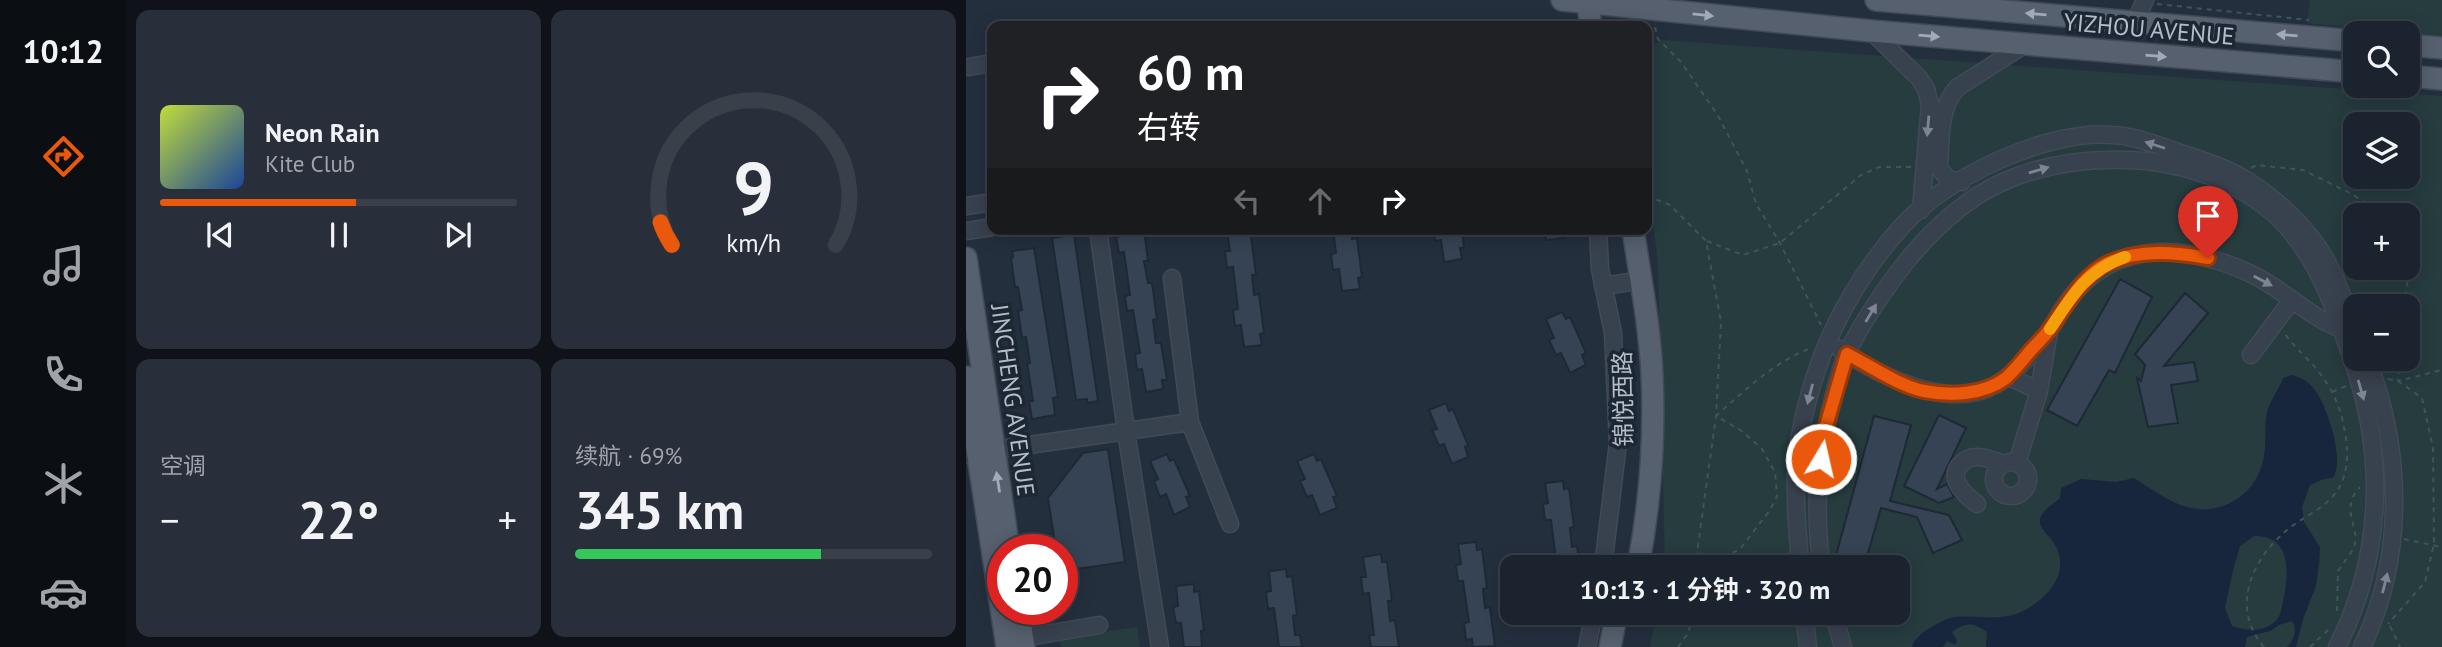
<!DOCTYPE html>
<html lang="zh">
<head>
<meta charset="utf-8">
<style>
  body { margin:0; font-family:"PT Sans","Noto Sans SC",sans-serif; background:#282f3a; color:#f1f3f6; height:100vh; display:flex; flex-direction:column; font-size:26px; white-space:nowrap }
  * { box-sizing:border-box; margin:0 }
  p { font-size:23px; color:#a0a4aa }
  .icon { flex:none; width:38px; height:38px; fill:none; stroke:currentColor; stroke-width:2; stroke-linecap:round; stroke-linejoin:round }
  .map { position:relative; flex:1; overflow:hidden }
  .details { display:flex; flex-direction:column; gap:10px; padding:10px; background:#0f1319; width:840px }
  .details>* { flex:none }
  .hud { position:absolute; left:21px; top:21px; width:665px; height:214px; border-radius:14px; box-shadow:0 4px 18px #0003,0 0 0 2px #39404a; background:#202124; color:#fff; overflow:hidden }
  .tools { position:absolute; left:1377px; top:21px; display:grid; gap:14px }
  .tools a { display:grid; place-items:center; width:77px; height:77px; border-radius:14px; background:#1b232e; box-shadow:0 4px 18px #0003,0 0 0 2px #39404a; font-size:35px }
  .speed { position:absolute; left:21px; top:534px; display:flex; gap:14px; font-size:35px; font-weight:700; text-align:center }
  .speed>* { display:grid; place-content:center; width:91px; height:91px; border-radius:50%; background:#1b232e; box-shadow:0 4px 18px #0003,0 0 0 2px #39404a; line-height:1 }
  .speed .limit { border:10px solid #d22; background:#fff; color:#111 }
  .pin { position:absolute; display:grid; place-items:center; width:60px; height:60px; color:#fff; margin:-72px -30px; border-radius:50% 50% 50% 0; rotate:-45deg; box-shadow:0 0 7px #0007 }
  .pin .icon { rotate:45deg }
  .me { position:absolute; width:77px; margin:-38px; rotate:9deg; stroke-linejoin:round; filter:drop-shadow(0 0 5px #0008) }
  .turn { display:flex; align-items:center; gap:24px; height:147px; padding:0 35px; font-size:32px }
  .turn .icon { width:91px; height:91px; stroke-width:2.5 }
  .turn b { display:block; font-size:49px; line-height:60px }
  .lanes { display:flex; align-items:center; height:66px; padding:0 35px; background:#0003; justify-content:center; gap:35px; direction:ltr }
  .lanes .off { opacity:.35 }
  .big { font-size:52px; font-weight:600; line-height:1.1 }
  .details .tile { flex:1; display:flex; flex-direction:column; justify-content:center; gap:10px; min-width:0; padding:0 24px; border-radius:14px; background:#282f3a }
  .details .dial { align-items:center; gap:0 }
  .dial svg { height:182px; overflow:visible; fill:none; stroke:#39404a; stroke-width:7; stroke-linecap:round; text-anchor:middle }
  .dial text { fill:#f1f3f6; stroke:none }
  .song { display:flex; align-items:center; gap:21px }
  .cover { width:84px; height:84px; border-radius:10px; background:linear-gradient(135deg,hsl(70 70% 55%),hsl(220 70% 35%)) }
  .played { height:7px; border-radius:4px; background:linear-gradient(90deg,#ea580c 55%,#39404a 55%) }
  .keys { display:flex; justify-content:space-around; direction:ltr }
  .heat { display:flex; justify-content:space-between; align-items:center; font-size:38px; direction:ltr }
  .charge { height:10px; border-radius:5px; background:linear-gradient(90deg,#34c759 69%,#39404a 0) }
  .details .tiles { flex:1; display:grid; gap:10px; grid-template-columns:repeat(2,1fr) }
  .trip { position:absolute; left:534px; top:555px; width:410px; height:70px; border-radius:14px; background:#1b232e; box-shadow:0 4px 18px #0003,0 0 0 2px #39404a; font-weight:600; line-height:70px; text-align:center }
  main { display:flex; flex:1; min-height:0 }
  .tab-bar { display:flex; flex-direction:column; width:126px; justify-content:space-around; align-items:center; background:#0b0e12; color:#a0a4aa }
  .tab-bar .icon { width:49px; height:49px }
  .tab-bar .active { color:#ea580c }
  .tab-bar b { font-size:32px; color:#f1f3f6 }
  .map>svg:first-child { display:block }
  .green { fill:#263c3f; fill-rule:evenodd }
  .water { fill:#17263c; fill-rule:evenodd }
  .building { fill:#364354; stroke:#1f2835; stroke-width:2 }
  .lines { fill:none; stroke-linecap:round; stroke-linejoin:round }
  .minor-casing { stroke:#414a57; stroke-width:19 }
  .major-casing { stroke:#414a57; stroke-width:24 }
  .path { stroke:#3f5557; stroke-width:2; stroke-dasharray:5 5; stroke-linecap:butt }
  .minor { stroke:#38414e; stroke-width:16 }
  .major { stroke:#56606e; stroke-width:21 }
  .oneway { fill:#a1aab7 }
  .oneway2 { fill:#7c8592 }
  .route-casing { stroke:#983908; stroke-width:18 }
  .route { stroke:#ea580c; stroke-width:12 }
  .slow { stroke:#f59e0b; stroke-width:12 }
  .labels { text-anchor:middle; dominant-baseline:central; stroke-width:7; stroke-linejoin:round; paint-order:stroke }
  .street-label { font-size:24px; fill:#b4bcc9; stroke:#1d2633 }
</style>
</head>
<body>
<main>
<nav class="tab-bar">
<b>10:12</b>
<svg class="icon active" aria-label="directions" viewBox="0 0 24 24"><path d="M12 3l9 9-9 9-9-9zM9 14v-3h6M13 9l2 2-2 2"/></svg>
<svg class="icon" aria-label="music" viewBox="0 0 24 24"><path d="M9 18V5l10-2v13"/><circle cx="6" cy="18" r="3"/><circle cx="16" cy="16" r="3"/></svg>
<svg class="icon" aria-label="phone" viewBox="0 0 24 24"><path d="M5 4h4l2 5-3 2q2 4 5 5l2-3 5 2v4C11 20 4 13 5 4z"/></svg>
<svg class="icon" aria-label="climate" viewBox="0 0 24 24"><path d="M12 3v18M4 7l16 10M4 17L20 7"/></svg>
<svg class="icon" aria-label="car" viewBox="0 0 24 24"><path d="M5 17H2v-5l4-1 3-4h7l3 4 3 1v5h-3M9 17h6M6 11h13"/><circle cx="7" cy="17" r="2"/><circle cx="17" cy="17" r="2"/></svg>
</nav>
<section class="details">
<div class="tiles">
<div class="tile">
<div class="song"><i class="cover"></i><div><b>Neon Rain</b><p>Kite Club</p></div></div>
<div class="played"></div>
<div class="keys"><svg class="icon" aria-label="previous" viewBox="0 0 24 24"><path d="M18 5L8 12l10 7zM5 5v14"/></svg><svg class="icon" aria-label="pause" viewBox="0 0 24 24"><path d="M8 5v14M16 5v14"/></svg><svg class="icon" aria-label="next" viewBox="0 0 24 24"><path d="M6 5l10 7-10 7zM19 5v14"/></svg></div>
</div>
<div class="tile dial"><svg viewBox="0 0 100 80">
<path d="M14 69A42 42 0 1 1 86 69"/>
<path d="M14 69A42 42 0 0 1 9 59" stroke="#ea580c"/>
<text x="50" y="56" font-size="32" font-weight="700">9</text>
<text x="50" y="72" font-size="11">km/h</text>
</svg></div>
<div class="tile"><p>空调</p>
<div class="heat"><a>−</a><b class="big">22°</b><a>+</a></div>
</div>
<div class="tile"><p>续航 · 69%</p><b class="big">345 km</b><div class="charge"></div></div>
</div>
</section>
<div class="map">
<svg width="1476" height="647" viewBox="0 0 1476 647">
  <rect width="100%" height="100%" fill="#242f3e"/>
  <path class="green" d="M1344,0H1476V37L1341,23Z
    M694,40L1476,96V647H684L690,613L931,612V567H699L692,263L681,176V50ZM1390,124H1442V177H1390ZM1390,215H1442V268H1390ZM1390,306H1442V359H1390Z
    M171,627L174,647H95L93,638Z"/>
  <path class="water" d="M1325,375C1336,377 1345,383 1351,393C1362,410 1379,461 1367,478L1358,479L1344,485L1336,507L1338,522L1354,547L1353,564L1350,586L1337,619L1330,647H1321C1328,640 1332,630 1326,621L1313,625L1304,631L1281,637L1279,647H1020L1021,632C1007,622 1000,622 986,632L991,641L989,645L981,641L977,647H946C948,639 953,636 959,631C967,626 978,619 988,617C1010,615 1036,622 1057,611C1082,599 1106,571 1088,543C1083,535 1070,527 1075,516C1078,509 1089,503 1094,498L1095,488L1115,479L1150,482L1168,478C1201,499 1232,524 1271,499C1283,491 1291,480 1296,465C1302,445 1297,430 1301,412C1304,401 1313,389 1317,378ZM1288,536C1322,535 1323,565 1319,592C1317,599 1316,612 1312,618C1301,633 1281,631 1266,626L1259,608L1267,570L1274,546Z"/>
  <path class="building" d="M155,229H178L182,261H178L182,283H186L191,319L187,320L190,343H195L201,380H196L197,389L180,392L176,369L171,370L169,354L174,353L167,310L161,311L159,296L164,295L158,252L153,253L150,237L156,236Z
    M273,229H279L280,236H285L290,275H286L288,295L293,294L298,333L294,334L296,345L278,347L275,325L269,326L267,310L272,309L267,267L261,268L259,251H264L261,231Z
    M367,229H385L386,239L391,238L396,277L392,278L394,289L376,291L373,269L367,270L365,254L370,253Z
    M468,229H496L498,248H494L496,259L478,262L475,240L469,241Z
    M579,229H597L598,238L580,240Z
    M108,235L132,401L121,403V399L110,400L86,238Z
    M68,248L92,397L87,398L89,415L66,419L63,401H67L61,363H64L60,337L56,338L52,311L56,310L52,287H49L45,258L47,257L46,251Z
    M1154,279L1186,297L1149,373L1143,370L1111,426L1081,410Z
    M1219,293L1242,313L1198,366L1228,362L1232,381L1205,385L1212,423L1182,427L1171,378L1175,381L1179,365L1169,354Z
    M596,312L600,319L604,317L620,353L616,355L620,365L604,373L595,353L590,355L583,340L588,338L580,319Z
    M480,403L483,411L487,409L502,445L499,447L502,457L486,464L478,444L473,446L466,430L471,429L463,410Z
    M973,415L1000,428L971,489L981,484L988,497L973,503L938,486Z
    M908,416L945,425L924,501L983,515L996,540L967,553L951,517L915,508L898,567L869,559Z
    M142,449L159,562L96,571V550H90L82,498L117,453Z
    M201,454L204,461L208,459L224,496L220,497L224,507L208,515L200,494L194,497L188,481L192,479L184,461Z
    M348,454L351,461L355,459L371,496L367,497L371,508L354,515L346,495L341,497L334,481L339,479L331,461Z
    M597,481L598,489L603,488L608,527L604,528L606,547L611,546L614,567H591L585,520H579L577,504L582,503L579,483Z
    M510,542L511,550L516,549L521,588L517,589L519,608L524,607L529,646L507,647L506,639L500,640L498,623L503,622L497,581H492L490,565L495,564L492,544Z
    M415,554L416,562H421L426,601H422L424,621L429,620L433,647H405L403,635H408L403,593L397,594L395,577H400L397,557Z
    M320,569L321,577L326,576L331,615L327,616L329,635H334L336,647H313L308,608L302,609L300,592L305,591L303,571Z
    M228,584V592L233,591L238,630L235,631L236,647H218L215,623H210L207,607L212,606L210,586Z"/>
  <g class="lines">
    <g class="minor-casing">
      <path id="minor" d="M1169,22L1179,0
        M905,31L953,78L960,89L964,104L955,210
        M3,67L26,63
        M996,182L982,179L973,168C975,141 972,107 992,87L1058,45
        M0,206L26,202
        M132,229L160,431L194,647
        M632,229L634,269L647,333L652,443L637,567
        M0,231L26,227
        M206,278L224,422
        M637,286L664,282
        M874,349C913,376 984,412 1031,384C1051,372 1069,349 1083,331C1089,322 1094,312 1100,304C1123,271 1152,254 1193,252C1232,251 1276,266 1308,287C1330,302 1350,319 1375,329L1380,327
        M1285,355L1326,300
        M1042,376L1073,391
        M0,454L224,422L264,524
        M1028 479a17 17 0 1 1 34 0a17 17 0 1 1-34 0Z
        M1051,463L1073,391L1083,332
        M1011,504C1000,496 980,478 995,464C999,460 1004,457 1010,457C1019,456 1029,461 1037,464
        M834,567C833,544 830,521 830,498C828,458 837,412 850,373C867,320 900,265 938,224C983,176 1080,130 1146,135C1169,136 1191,145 1212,152C1232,159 1253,165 1272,175C1305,194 1339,224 1359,258C1372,281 1380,307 1390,331
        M856,567C847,510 852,455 867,399C871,384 874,368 881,353C897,321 918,290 940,262C967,229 998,199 1037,182C1082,162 1131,157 1179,161C1233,166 1293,191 1327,234C1358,273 1372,319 1388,365C1420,460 1416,558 1371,647
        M838,612L842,647
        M867,612L877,647
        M56,638L133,625
        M621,647L628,612
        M1396,647C1439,557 1437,451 1401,359"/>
    </g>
    <g class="major-casing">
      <path id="major" d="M596,0L905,31L1390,72
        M621,0L625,26
        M910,0L1390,41
        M1442,45L1476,48
        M1442,76L1476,79
        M667,229C674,277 684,326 686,374C689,437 684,504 672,567
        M0,258L43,550
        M0,377L41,647
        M52,609L58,647
        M644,647L651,612"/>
    </g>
    <path class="path" d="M1191,4L1343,20
      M1393,25L1440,29
      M689,27L692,39L715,62L751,114L781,171L790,204L814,243L855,325
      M1285,168L1291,165L1337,170L1386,194L1418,215
      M681,196L704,205L740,241L755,322L750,416L729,567
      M741,241L777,255L814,243L895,175L913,167H946
      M1437,306L1446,257L1442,246
      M1434,359L1432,381L1476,370
      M1422,379L1432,381L1456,398L1467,448L1468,544L1459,582L1422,624
      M1366,392L1380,386
      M1438,539L1476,547
      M740,567L774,549L804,510L811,496L809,472L796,449L776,431L750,416C779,390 808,362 845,348
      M1371,611L1372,571L1388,548L1390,538L1384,510L1386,498L1394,487
      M1424,626L1434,647
      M712,647L723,632L725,612
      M1298,647C1264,608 1285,560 1321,530C1339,515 1362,508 1374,486C1384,467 1382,443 1377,423C1373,401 1360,378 1344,362C1335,352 1327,345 1319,334
      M1344,647L1363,629"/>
    <use href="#minor" class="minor"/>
    <use href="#major" class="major"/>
  </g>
  <defs><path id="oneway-solid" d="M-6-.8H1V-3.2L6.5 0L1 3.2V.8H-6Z" transform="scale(1.75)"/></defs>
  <g class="oneway">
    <use href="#oneway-solid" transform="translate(1070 14) rotate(-175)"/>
    <use href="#oneway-solid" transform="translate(737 15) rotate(6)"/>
    <use href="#oneway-solid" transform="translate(1321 35) rotate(-175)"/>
    <use href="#oneway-solid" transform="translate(963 36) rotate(5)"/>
    <use href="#oneway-solid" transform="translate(1190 56) rotate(5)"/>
    <use href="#oneway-solid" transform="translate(32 482) rotate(-99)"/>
  </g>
  <g class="oneway2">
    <use href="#oneway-solid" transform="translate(962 126) rotate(95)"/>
    <use href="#oneway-solid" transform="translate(1189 145) rotate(-162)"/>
    <use href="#oneway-solid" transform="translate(1073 170) rotate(-16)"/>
    <use href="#oneway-solid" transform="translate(1297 281) rotate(28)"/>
    <use href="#oneway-solid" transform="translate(905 313) rotate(-59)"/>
    <use href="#oneway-solid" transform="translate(1395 390) rotate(74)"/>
    <use href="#oneway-solid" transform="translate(844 394) rotate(105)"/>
    <use href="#oneway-solid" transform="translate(1419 583) rotate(-76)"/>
  </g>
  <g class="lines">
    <g class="route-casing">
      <path id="route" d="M855,459L860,426L881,354C903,365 933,386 958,391C984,396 1018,395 1040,378C1049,370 1057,360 1065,350C1072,343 1080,335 1086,326C1101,304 1117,275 1142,263C1174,249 1208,252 1242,258"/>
    </g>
    <use href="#route" class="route"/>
    <path class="slow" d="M1084,329C1105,297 1121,270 1159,257"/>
  </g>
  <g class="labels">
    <g class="street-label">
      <text transform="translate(1183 29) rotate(5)">YIZHOU AVENUE</text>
      <text transform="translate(657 399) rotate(-91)">锦悦西路</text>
      <text transform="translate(47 400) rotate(82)">JINCHENG AVENUE</text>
    </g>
  </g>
</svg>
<div class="tools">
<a><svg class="icon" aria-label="search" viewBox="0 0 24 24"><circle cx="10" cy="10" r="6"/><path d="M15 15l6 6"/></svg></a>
<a><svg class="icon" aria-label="layers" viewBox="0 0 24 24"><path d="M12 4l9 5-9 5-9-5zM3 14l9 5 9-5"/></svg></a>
<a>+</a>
<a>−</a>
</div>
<div class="speed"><div class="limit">20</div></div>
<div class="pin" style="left:1242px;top:258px;background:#d93025"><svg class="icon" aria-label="arrive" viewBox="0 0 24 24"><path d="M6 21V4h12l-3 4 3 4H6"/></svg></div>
<svg class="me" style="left:855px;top:459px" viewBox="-20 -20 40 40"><circle r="17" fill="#ea580c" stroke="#fff" stroke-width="3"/><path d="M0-11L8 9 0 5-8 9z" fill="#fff"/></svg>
<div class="trip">10:13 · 1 分钟 · 320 m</div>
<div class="hud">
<div class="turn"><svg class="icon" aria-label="right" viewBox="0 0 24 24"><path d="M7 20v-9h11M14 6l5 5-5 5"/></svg><div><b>60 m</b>右转</div></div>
<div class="lanes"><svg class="icon off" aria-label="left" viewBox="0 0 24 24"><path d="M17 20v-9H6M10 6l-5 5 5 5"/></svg><svg class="icon off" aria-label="ahead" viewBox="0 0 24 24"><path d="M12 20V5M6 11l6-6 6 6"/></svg><svg class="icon" aria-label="right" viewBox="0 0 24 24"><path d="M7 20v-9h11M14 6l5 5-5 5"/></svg></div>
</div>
</div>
</main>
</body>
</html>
